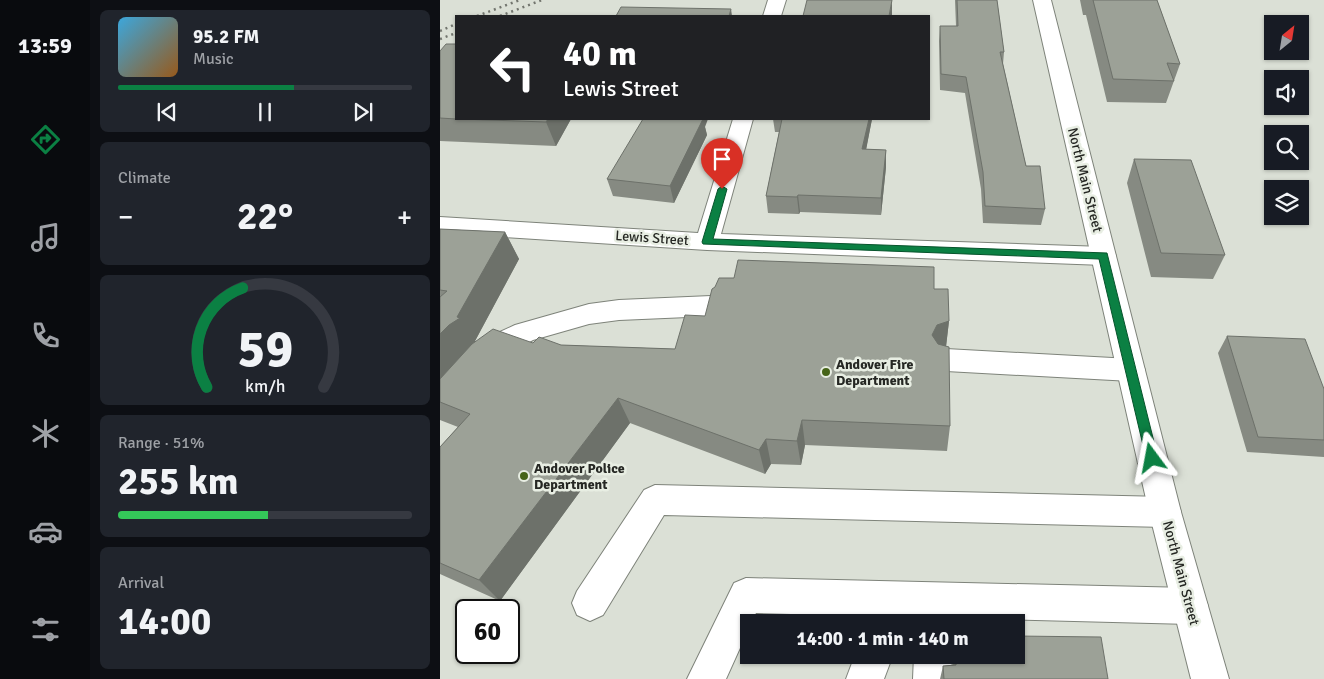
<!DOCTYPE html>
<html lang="en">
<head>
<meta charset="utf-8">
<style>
  body { margin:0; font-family:Signika,sans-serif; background:#20242c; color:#f1f3f6; height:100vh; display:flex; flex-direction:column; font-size:19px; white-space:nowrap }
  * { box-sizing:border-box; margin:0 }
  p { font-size:16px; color:#9ea1a6 }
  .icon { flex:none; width:28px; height:28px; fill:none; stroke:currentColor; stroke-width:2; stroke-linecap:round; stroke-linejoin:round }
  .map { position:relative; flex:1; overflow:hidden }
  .panel { display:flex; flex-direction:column; gap:10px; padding:10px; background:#0d0f14; width:350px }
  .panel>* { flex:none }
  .hud { position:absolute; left:15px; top:15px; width:475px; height:105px; border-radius:0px; box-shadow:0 1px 4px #0004; background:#202124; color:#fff; overflow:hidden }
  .needle { width:32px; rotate:30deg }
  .fabs { position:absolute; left:824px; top:15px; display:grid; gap:10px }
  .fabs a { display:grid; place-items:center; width:45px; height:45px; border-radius:0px; background:#171b24; box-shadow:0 1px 4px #0004; font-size:25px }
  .speed { position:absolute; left:15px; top:599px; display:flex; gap:10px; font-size:25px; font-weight:700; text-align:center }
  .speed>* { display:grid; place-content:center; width:65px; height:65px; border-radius:50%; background:#171b24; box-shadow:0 1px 4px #0004; line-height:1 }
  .speed .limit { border:2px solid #111; border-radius:8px; background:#fff; color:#111 }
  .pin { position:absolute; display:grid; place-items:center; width:42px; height:42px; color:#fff; margin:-51px -21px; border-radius:50% 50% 50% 0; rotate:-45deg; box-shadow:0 0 5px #0007 }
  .pin .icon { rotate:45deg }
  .me { position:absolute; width:55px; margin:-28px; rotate:347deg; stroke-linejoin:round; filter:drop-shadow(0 0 4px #0008) }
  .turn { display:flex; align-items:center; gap:18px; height:105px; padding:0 25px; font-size:22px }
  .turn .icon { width:65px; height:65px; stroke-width:2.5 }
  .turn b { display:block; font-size:35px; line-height:42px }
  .big { font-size:38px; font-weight:700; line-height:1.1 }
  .panel .tile { flex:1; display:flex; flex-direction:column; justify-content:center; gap:8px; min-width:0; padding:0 18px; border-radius:8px; background:#20242c }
  .panel .dial { align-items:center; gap:0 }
  .dial svg { height:130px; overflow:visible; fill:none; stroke:#363941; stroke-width:7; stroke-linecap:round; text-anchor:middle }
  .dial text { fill:#f1f3f6; stroke:none }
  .song { display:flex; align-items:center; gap:15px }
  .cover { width:60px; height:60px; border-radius:8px; background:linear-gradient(135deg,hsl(200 70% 55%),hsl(30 70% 35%)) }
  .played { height:5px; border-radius:2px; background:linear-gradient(90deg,#0b8043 60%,#363941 60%) }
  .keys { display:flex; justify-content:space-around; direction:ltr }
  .heat { display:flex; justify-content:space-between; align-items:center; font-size:28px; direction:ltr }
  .charge { height:8px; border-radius:4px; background:linear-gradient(90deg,#34c759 51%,#363941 0) }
  .trip { position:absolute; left:300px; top:614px; width:285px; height:50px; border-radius:0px; background:#171b24; box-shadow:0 1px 4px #0004; font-weight:700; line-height:50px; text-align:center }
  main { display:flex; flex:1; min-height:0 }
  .tabs { display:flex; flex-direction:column; width:90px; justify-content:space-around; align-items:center; background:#090b0e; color:#9ea1a6 }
  .tabs .icon { width:35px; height:35px }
  .tabs .on { color:#0b8043 }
  .tabs b { font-size:22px; color:#f1f3f6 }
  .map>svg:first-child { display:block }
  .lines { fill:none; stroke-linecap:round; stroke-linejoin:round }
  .minor-casing { stroke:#7e837a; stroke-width:2 }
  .major-casing { stroke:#7e837a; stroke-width:2 }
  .minor { fill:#fff; fill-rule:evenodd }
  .major { fill:#fff; fill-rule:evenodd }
  .rail { stroke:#72756e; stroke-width:2.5; stroke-dasharray:2 4; stroke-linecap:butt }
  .wall { fill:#868a82 }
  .shaded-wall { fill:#6d716a }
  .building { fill:#9ca197; stroke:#6d716a }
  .route { fill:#0b8043; stroke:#07532c }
  .poi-dot { fill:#466418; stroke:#e8eee3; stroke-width:2 }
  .labels { text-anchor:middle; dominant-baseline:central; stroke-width:5; stroke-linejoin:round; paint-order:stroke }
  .street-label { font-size:14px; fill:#252723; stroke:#e8eee3 }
  .poi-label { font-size:14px; font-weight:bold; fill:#252723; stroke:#e8eee3; text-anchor:start }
</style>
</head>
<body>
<main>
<nav class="tabs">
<b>13:59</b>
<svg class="icon on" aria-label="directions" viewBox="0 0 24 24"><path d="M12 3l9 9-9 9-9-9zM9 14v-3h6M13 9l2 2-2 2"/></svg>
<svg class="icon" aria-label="music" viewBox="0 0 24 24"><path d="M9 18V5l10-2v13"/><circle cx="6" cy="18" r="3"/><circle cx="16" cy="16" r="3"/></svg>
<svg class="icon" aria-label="phone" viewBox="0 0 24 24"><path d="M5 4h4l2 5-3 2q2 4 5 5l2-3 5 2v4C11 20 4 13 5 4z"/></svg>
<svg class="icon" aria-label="climate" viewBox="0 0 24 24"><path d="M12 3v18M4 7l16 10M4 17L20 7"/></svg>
<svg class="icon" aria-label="car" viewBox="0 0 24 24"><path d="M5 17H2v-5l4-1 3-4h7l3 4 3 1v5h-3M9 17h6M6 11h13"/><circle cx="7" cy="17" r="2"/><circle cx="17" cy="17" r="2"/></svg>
<svg class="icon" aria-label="filters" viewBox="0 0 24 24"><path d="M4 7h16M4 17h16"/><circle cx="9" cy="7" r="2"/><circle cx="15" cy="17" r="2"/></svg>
</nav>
<section class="panel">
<div class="tile">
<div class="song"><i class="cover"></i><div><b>95.2 FM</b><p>Music</p></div></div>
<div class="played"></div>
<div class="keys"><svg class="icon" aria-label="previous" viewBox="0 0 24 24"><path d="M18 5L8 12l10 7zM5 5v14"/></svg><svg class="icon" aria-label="pause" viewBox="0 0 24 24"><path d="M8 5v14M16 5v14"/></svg><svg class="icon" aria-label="next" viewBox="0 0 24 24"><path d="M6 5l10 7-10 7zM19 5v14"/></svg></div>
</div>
<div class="tile"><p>Climate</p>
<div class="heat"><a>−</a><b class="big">22°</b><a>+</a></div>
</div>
<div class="tile dial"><svg viewBox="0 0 100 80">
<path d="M14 69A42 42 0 1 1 86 69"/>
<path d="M14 69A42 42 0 0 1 36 8" stroke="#0b8043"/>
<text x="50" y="56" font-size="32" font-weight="700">59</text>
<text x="50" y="72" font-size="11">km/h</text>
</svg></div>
<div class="tile"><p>Range · 51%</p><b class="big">255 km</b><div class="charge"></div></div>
<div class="tile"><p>Arrival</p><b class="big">14:00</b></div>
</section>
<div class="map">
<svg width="884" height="679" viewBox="0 0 884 679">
  <rect width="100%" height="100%" fill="#dbe0d6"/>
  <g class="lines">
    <g class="minor-casing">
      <path id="minor" d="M328,0H346L341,16H323Z
        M293,119H313L281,234L664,247L673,250L676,256L673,262L664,265L267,250L0,233V217L258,233Z
        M271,296L280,299L284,306L280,313L271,316L179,320L149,324L93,340L69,353L48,369L10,412L0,415V383L28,353L49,337L75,325L149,304L179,300Z
        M506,349L691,359L701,362L705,370L701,378L691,381L506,371L496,368L492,360L496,352Z
        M215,485L725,497L737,501L741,512L737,523L725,527L224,515L163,615L150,621L137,615L132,603L137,591L204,490Z
        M306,578L750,588L763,593L768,606L763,619L750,624L316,613L311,622H309V628L286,679H247L294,583Z
        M415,655H453L444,679H406Z
        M474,655H512L511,679H473Z"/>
    </g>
    <g class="major-casing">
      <path id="major" d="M593,0H611L741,512L789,679H751L709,512Z"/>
    </g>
    <use href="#minor" class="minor"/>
    <use href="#major" class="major"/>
    <path class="rail" d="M37,16L80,0
      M60,16L102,0
      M0,31L16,24
      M0,39L16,33"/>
  </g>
  <path class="wall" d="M515,0H557L564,52L563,64L586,166L605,209L601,225L543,223L541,189L525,93L500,90L499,41L500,26H516Z
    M640,0H717L740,64L726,103L667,102L646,15H643Z
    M0,51L16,119H131L116,146L0,141Z
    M333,119H432L426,149L446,150V167L441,215L360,212L359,214L328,213L326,196L339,132H335Z
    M265,127L267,135L234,203L173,196L167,179Z
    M694,159L785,255L773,279L711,277L687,183Z
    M0,229L65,232L79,259L35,341V342L93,343L121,345L235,349L265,316L494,289L509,321L506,346L510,426L507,451L365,445L361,465L331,464L325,474L190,423L60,601L0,574V447L18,427L0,420Z
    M787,336L884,389V457L807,452L778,353Z
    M514,655H576L668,679H500L503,666L513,665Z"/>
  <path class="shaded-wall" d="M452,0V16H449Z
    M291,9L292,16H289Z
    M108,119H131L116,146L106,122Z
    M259,119H268L265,127L267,135L234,203L230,186Z
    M429,119H432L423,166L422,149Z
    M446,150V167L441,215V198Z
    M358,195L360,212L359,214L357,197Z
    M65,232L79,259L35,341L37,344L0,380V334L17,317Z
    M509,321L506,347L494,351L492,335L497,325Z
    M178,398L190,423L60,601L39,580Z
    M362,420L365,445L361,465L357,441Z
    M326,439L331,464L325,474L319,450Z"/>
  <path class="building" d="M367,0H452L449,16H363Z
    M517,0H557L564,52H560L586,166H600L605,209L545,206L543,172L526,77L501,74L500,26H518Z
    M653,0H717L740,64L727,63L734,81L673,79Z
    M181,7L291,9L289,16H176Z
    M6,44H16V119L0,118V51Z
    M20,119H108L106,122Z
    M203,119H263L230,186L167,179Z
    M342,119H429L422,149L446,150L441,198L358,195L357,197L326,196Z
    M694,159L751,160L785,255L721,253Z
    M0,229L65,232L17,317L20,318L9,325L0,334V297L7,291L0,290Z
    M298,260L494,267V289H508L509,321L497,325L492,335L498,344L509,347L510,426L362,420L357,441L326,439L319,450L178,398L39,580L0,563V447L30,414L0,402V379L32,344L53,329L93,343L99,337L121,345L235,349L245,315L265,316L272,289L275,287L279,278H294Z
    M787,336L865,339L884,389V440L818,437Z
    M576,636L661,637L668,679H504L503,666L516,665L517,655H576Z"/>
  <path class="route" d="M282,186L287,189L273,239L667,253L718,458L717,462L712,464L707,462L706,458L659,259L263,244L262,242L278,189Z"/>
  <g class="poi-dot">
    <circle cx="386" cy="372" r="5"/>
    <circle cx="84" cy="476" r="5"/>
  </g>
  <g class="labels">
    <g class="street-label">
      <text transform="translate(645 180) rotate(76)">North Main Street</text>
      <text transform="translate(212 238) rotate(4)">Lewis Street</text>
      <text transform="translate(741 573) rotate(75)">North Main Street</text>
    </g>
    <g class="poi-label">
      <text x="396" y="364">Andover Fire<tspan x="396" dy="16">Department</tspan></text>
      <text x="94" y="468">Andover Police<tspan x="94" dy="16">Department</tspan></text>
    </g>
  </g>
</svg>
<div class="fabs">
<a><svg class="needle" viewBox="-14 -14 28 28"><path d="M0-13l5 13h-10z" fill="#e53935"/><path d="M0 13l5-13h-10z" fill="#9ea1a6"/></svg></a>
<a><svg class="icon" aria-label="sound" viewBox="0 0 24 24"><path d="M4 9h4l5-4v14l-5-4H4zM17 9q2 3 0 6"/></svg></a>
<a><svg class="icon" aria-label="search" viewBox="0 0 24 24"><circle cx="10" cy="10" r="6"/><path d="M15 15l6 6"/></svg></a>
<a><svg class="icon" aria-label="layers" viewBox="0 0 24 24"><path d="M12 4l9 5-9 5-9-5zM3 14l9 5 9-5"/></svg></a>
</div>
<div class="speed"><div class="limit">60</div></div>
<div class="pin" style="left:282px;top:189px;background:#d93025"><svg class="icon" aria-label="arrive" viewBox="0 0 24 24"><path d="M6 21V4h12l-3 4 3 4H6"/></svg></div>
<svg class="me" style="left:712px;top:458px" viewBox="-20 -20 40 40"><path d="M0-17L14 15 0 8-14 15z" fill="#0b8043" stroke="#fff" stroke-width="4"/></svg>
<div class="trip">14:00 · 1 min · 140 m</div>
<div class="hud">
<div class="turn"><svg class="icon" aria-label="left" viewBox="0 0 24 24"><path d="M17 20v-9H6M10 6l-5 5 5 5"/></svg><div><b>40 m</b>Lewis Street</div></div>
</div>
</div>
</main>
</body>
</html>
